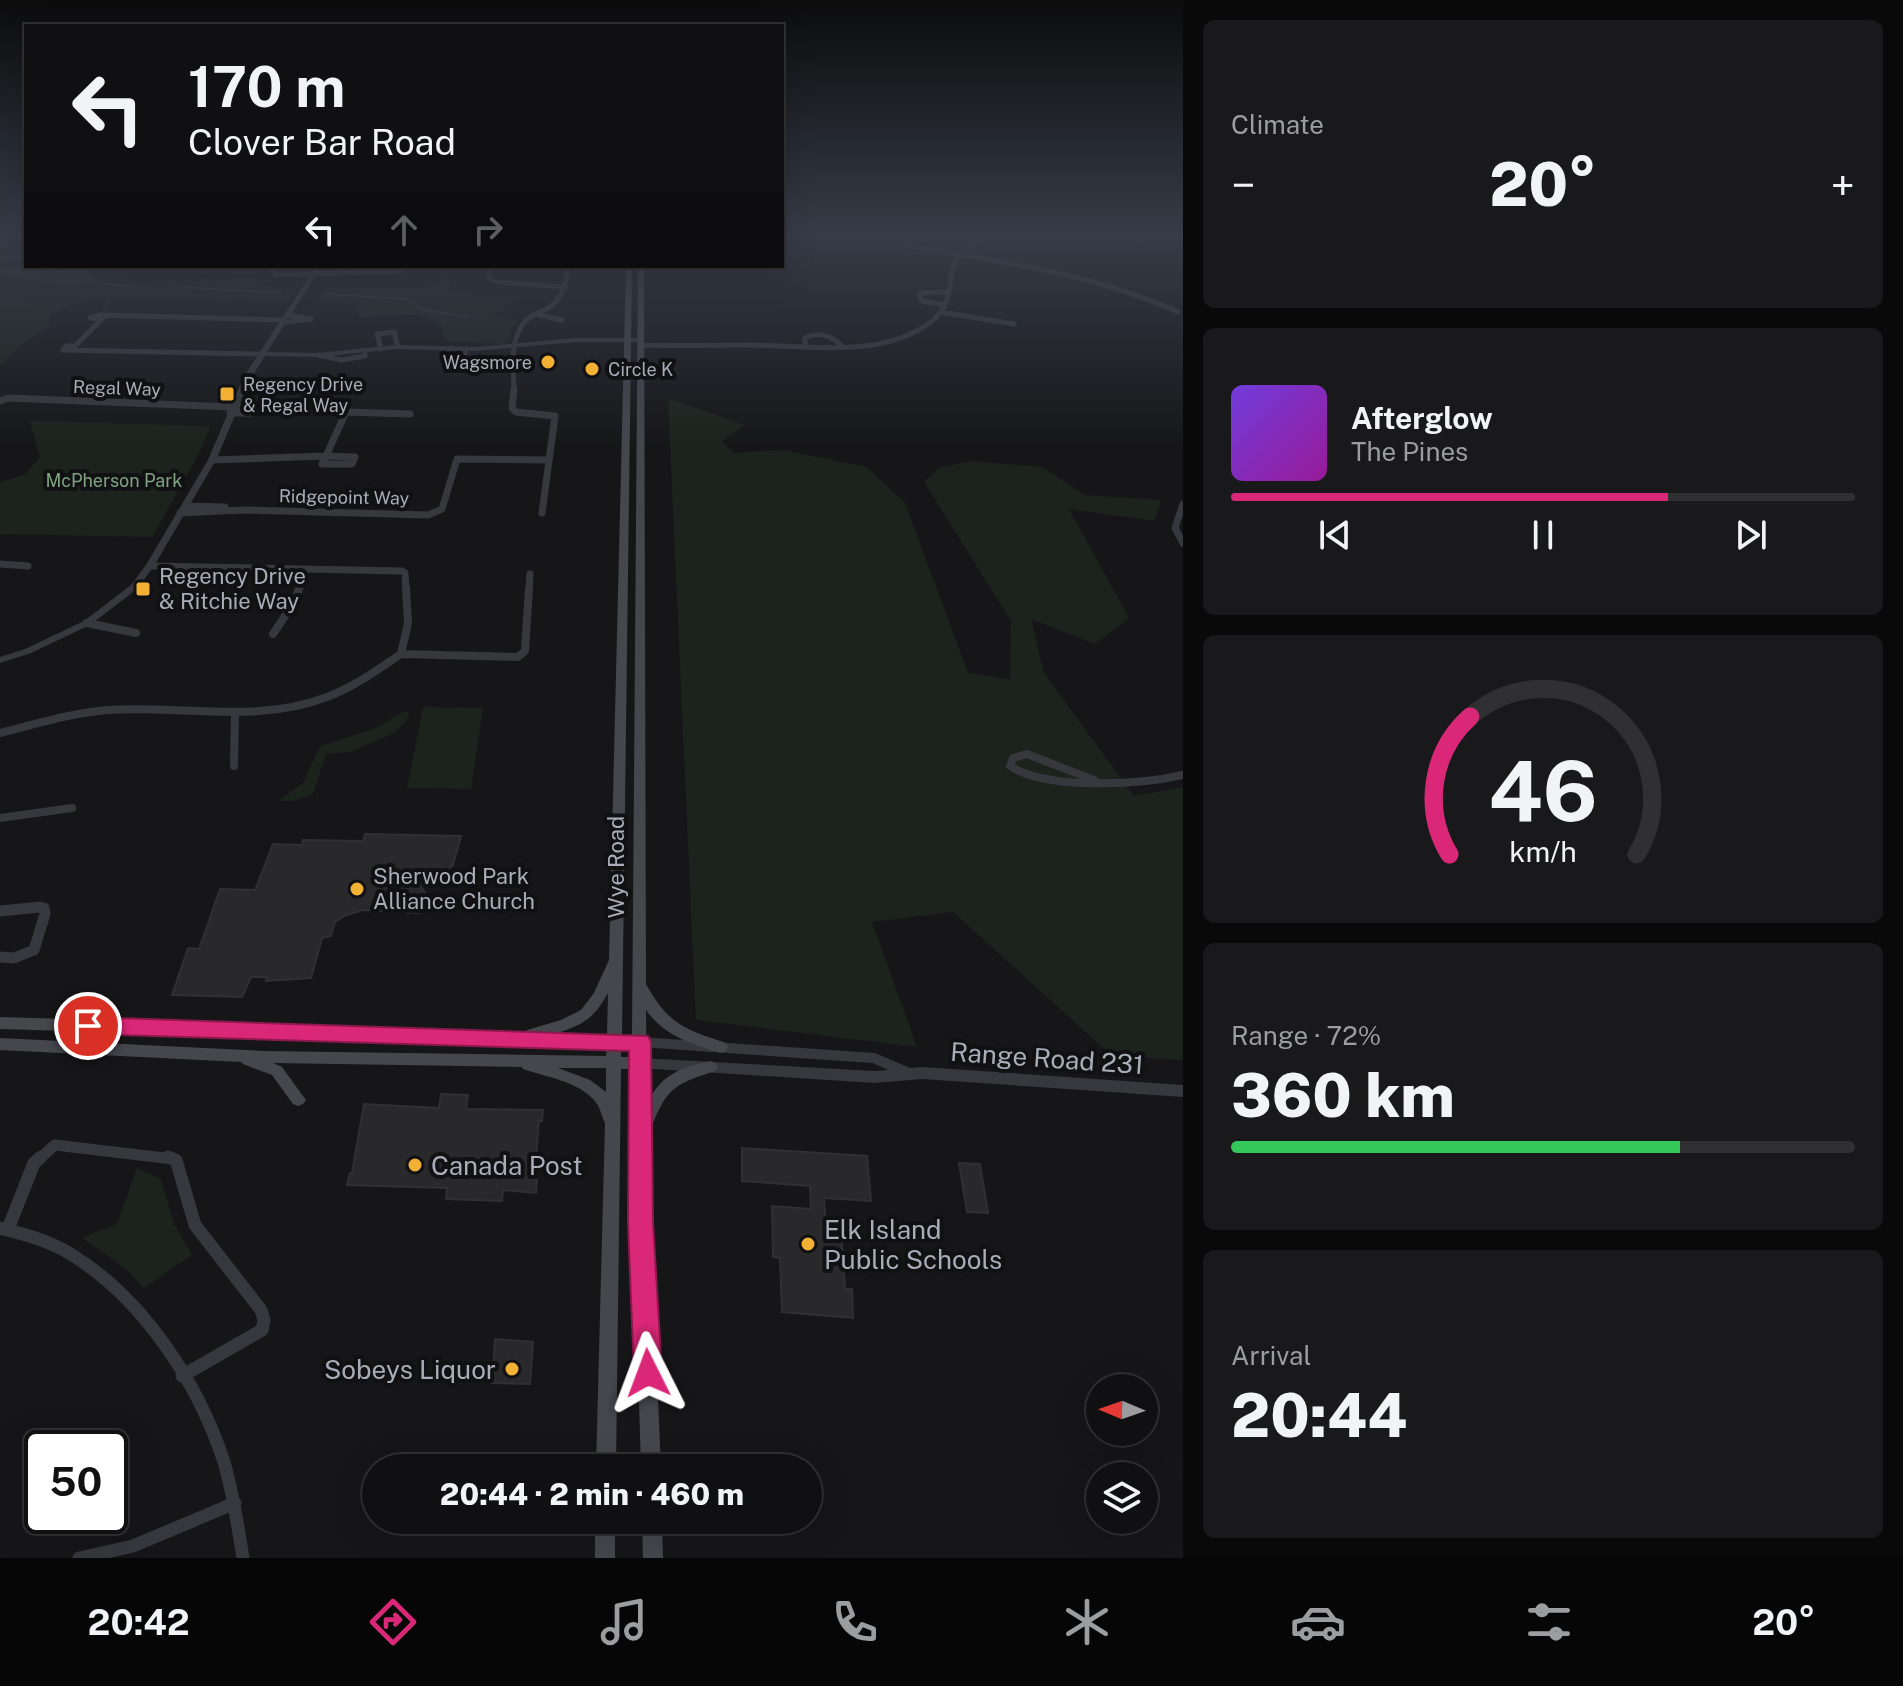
<!DOCTYPE html>
<html lang="en">
<head>
<meta charset="utf-8">
<style>
  body { margin:0; font-family:"Public Sans",sans-serif; background:#19191b; color:#f1f3f6; height:100vh; display:flex; flex-direction:column; font-size:30px; white-space:nowrap }
  * { box-sizing:border-box; margin:0 }
  p { font-size:26px; color:#9c9d9f }
  .icon { flex:none; width:44px; height:44px; fill:none; stroke:currentColor; stroke-width:2; stroke-linecap:round; stroke-linejoin:round }
  .map { position:relative; flex:1; overflow:hidden }
  .details { display:flex; flex-direction:column; gap:20px; padding:20px; background:#09090a; width:720px }
  .details>* { flex:none }
  .hud { position:absolute; left:24px; top:24px; width:760px; height:244px; border-radius:0px; box-shadow:0 8px 32px #0002,0 0 0 2px #303032; background:#101012; color:#f1f3f6; overflow:hidden }
  .needle { width:52px; rotate:272deg }
  .controls { position:absolute; left:1086px; top:1374px; display:grid; gap:16px }
  .controls a { display:grid; place-items:center; width:72px; height:72px; border-radius:50%; background:#101012; box-shadow:0 8px 32px #0002,0 0 0 2px #303032; font-size:40px }
  .speed { position:absolute; left:24px; top:1430px; display:flex; gap:16px; font-size:40px; font-weight:700; text-align:center }
  .speed>* { display:grid; place-content:center; width:104px; height:104px; border-radius:50%; background:#101012; box-shadow:0 8px 32px #0002,0 0 0 2px #303032; line-height:1 }
  .speed .limit { border:4px solid #111; border-radius:12px; background:#fff; color:#111 }
  .pin { position:absolute; display:grid; place-items:center; width:68px; height:68px; color:#fff; margin:-34px; border:4px solid #fff; border-radius:50%; box-shadow:0 2px 8px #0007 }
  .me { position:absolute; width:88px; margin:-44px; rotate:357deg; stroke-linejoin:round; filter:drop-shadow(0 0 6px #0008) }
  .turn { display:flex; align-items:center; gap:28px; height:168px; padding:0 32px; font-size:36px }
  .turn .icon { width:104px; height:104px; stroke-width:2.5 }
  .turn b { display:block; font-size:56px; line-height:68px }
  .lanes { display:flex; align-items:center; height:76px; padding:0 32px; background:#0003; justify-content:center; gap:40px; direction:ltr }
  .lanes .off { opacity:.35 }
  .big { font-size:60px; font-weight:800; line-height:1.1 }
  .details .tile { flex:1; display:flex; flex-direction:column; justify-content:center; gap:12px; min-width:0; padding:0 28px; border-radius:12px; background:#19191b }
  .details .dial { align-items:center; gap:0 }
  .dial svg { height:208px; overflow:visible; fill:none; stroke:#303032; stroke-width:7; stroke-linecap:round; text-anchor:middle }
  .dial text { fill:#f1f3f6; stroke:none }
  .song { display:flex; align-items:center; gap:24px }
  .cover { width:96px; height:96px; border-radius:12px; background:linear-gradient(135deg,hsl(260 70% 55%),hsl(300 70% 35%)) }
  .played { height:8px; border-radius:4px; background:linear-gradient(90deg,#db2777 70%,#303032 70%) }
  .keys { display:flex; justify-content:space-around; direction:ltr }
  .heat { display:flex; justify-content:space-between; align-items:center; font-size:44px; direction:ltr }
  .charge { height:12px; border-radius:6px; background:linear-gradient(90deg,#34c759 72%,#303032 0) }
  .trip { position:absolute; left:362px; top:1454px; width:460px; height:80px; border-radius:40px; background:#101012; box-shadow:0 8px 32px #0002,0 0 0 2px #303032; font-weight:800; line-height:80px; text-align:center }
  .tab-bar { display:flex; height:128px; justify-content:space-around; align-items:center; background:#060607; color:#9c9d9f }
  .tab-bar .icon { width:56px; height:56px }
  .tab-bar .active { color:#db2777 }
  .tab-bar b { font-size:36px; color:#f1f3f6 }
  main { display:flex; flex:1; min-height:0 }
  .map>svg:first-child { display:block }
  .green { fill:#1c231d }
  .water { fill:#2c353c }
  .lines { fill:none; stroke-linecap:round; stroke-linejoin:round }
  .stream { stroke:#2c353c; stroke-width:2 }
  .building { fill:#29292c; stroke:#303034; stroke-width:2 }
  .minor-far4 { stroke:#37383d; stroke-width:5 }
  .minor-far3 { stroke:#37383d; stroke-width:7 }
  .minor-far2 { stroke:#37383d; stroke-width:8 }
  .minor-far1 { stroke:#37383d; stroke-width:11 }
  .minor { stroke:#37383d; stroke-width:13 }
  .tertiary { fill:#37383d; fill-rule:evenodd }
  .secondary { fill:#45474d; fill-rule:evenodd }
  .route { fill:#db2777; stroke:#8e194d; stroke-width:2 }
  .poi-dot { fill:#f2b134; stroke:#111113; stroke-width:3 }
  .labels { text-anchor:middle; dominant-baseline:central; stroke-width:8; stroke-linejoin:round; paint-order:stroke }
  .far-poi-label { font-size:18px; fill:#a8adb8; stroke:#111113; text-anchor:start }
  .far-street-label { font-size:18px; fill:#a8adb8; stroke:#111113 }
  .far-park-label { font-size:18px; fill:#7fa381; stroke:#111113 }
  .poi-label { font-size:22px; fill:#a8adb8; stroke:#111113; text-anchor:start }
  .street-label { font-size:22px; fill:#a8adb8; stroke:#111113 }
  .near-street-label { font-size:26px; fill:#a8adb8; stroke:#111113 }
  .near-poi-label { font-size:26px; fill:#a8adb8; stroke:#111113; text-anchor:start }
</style>
</head>
<body>
<main>
<div class="map">
<svg width="1183" height="1558" viewBox="0 0 1183 1558">
  <rect width="100%" height="100%" fill="#161618"/>
  <path class="green" d="M26,259V266H107L128,281L260,278L262,279L257,285L297,289L287,302L113,299L104,311L101,310L106,299L79,302L52,314L48,327L20,346L0,367V262Z
    M442,266H448L450,288L474,295L520,297L493,316L518,320L511,328L509,341L504,344L444,341L442,325L419,315L360,317L354,305L317,300L326,288L423,287L439,284Z
    M668,398L745,425L722,441L734,453L783,450L867,467L905,503L968,673L1010,679L1011,621L924,482L939,468L970,461L1042,467L1085,495L1161,500L1155,521L1069,509L1129,618L1095,644L1031,619L1044,673L1134,796L1183,787V1060L1112,1056L953,912L872,922L917,1047L696,1020Z
    M30,421L210,426L200,452L152,537L0,534V482L24,475L40,457Z
    M423,707L483,708L471,789L407,788Z
    M405,711L409,712L408,719L394,733L351,752L326,754L313,794L292,801H278L303,783L320,746L374,729Z
    M137,1168L161,1179L174,1224L192,1255L144,1288L126,1269L82,1238L117,1224Z"/>
  <path class="water" d="M44,266H83L97,279C70,294 29,278 0,273V270Z"/>
  <g class="lines">
    <path class="stream" d="M91,282L140,287
      M180,287L281,293
      M326,294L406,299L425,310L468,317"/>
  </g>
  <path class="building" d="M365,834L461,836L453,865L439,878L420,885L426,894L420,913L363,910L346,915L335,922L331,936L322,938L311,978L266,981L267,977H251L242,997L172,995L188,948L199,949L220,889L255,890L273,844L302,845L303,840L363,841Z
    M441,1094L468,1095L466,1109L543,1110L542,1121H539L534,1180H537L536,1193L503,1190L502,1201L446,1199L447,1188L347,1185L350,1173H352L364,1104L439,1108Z
    M742,1148L867,1156L871,1201L824,1198L826,1230L841,1231L845,1289H852L853,1318L782,1312L780,1258L773,1257L772,1206L811,1209L810,1186L742,1181Z
    M959,1163L980,1164L988,1213L967,1212Z
    M495,1339L533,1342L530,1384L492,1383Z
    M478,1520H521L520,1532L477,1530Z"/>
  <g class="lines">
    <path class="minor-far4" d="M898,232L903,243L909,246C1001,262 1092,273 1178,312
      M1135,232L1142,241
      M0,239L6,242L0,245
      M147,266H220
      M268,266L276,275L401,271
      M490,266L489,278L497,282L566,287
      M945,305L921,301L919,293L946,292
      M941,312L1014,324
      M539,315L562,320
      M104,317L75,346H66L63,350L261,354
      M100,319L90,318L100,315L285,320
      M284,322L311,319L288,315
      M641,345C678,346 715,345 752,345C809,346 884,359 932,321C969,290 925,262 995,232
      M805,346V338C818,331 831,336 841,345
      M451,348L447,361L462,360L467,349
      M381,349L377,334L394,332L398,347
      M318,355L342,360L365,356V350
      M514,391C514,373 510,351 518,333C531,300 562,325 568,266"/>
    <path class="minor-far3" d="M514,389L512,408L516,412L555,416L542,513
      M0,401L8,398L257,408L251,413H230
      M326,456L355,457L352,464H322Z
      M326,456L346,412L410,414
      M212,460L326,456
      M1183,504L1175,528L1183,543
      M186,506L225,507
      M180,513L244,510L428,515L442,509L457,459L549,460
      M0,564L28,566
      M150,566L402,571L405,573L406,590
      M299,590L306,569
      M529,590L530,574"/>
    <path class="minor-far2" d="M87,623L136,633
      M273,634L295,601L299,588
      M401,654L518,657L525,651L529,588
      M0,733C36,724 71,713 108,710C180,705 258,724 327,697C354,687 377,670 401,654L408,623L406,588
      M234,766L235,713
      M1094,780L1027,754L1013,758L1010,766C1047,790 1140,785 1183,775
      M0,818L72,808"/>
    <path class="minor-far1" d="M0,911L40,907L44,908L45,914L34,950L14,958L0,957
      M39,1159L55,1145L173,1159"/>
    <path class="minor" d="M168,1157L176,1160L195,1225L261,1310L264,1320L262,1330L182,1376
      M0,1228C24,1234 47,1240 69,1253C142,1297 198,1382 224,1462C233,1493 238,1526 243,1558
      M8,1229L34,1163L41,1157
      M79,1558L133,1546L235,1503"/>
    <path class="tertiary" d="M26,254V258L0,261V257Z
      M316,266H322L267,352L318,353L396,345L475,347L576,338H641L644,340L641,342H576L475,351L396,349L318,357L265,356L251,378L216,460L154,566L137,589L90,625L31,653L0,663V657L25,649L84,621L131,585L146,565L208,460L243,378Z
      M640,1037L875,1053L910,1068L922,1067L1183,1085V1097L922,1079L875,1083L640,1068L635,1067L633,1063L635,1059L640,1058L875,1071L888,1070L873,1063L640,1047L635,1046L633,1042L635,1038Z"/>
    <path class="secondary" d="M626,266H632L622,1036H632L638,266H644L646,984C668,1024 684,1029 726,1043L728,1047L726,1051L721,1053C692,1044 664,1036 646,1010L647,1103C662,1074 680,1068 710,1061L715,1063L718,1067L715,1071C692,1079 672,1083 661,1106C655,1116 652,1127 647,1137L661,1468H641L631,1138L632,1069H621L616,1468H596L605,1123C601,1115 600,1106 594,1100C577,1081 546,1077 523,1069L522,1067L273,1063L282,1067L303,1096L306,1100L303,1104L298,1106L293,1104L272,1075L243,1064L241,1062L0,1050V1038L264,1051L606,1056L607,1047L0,1029V1017L525,1033L527,1030L561,1020L581,1010L594,993L609,960ZM608,993L607,1035L555,1034C582,1025 594,1019 608,993ZM621,1047L632,1048V1057H621ZM558,1068H606V1092L590,1080Z
      M595,1520H615V1558H595Z
      M642,1520H662L663,1558H643Z"/>
  </g>
  <linearGradient id="sky" x2="0" y2="1"><stop stop-color="#0c0c0d"/><stop offset="0.52" stop-color="#363c48"/><stop offset="1" stop-color="#363c48" stop-opacity="0"/></linearGradient>
  <rect width="1183" height="450" fill="url(#sky)"/>
  <path class="route" d="M88,1017L648,1036L651,1042L653,1223L662,1373L658,1383L648,1386L638,1383L634,1373L628,1223L629,1051L88,1034L81,1032L77,1026L81,1019Z"/>
  <g class="poi-dot">
    <circle cx="548" cy="362" r="8"/>
    <circle cx="592" cy="369" r="8"/>
    <rect x="219" y="386" width="16" height="16" rx="4"/>
    <rect x="135" y="581" width="16" height="16" rx="4"/>
    <circle cx="357" cy="889" r="8"/>
    <circle cx="415" cy="1165" r="8"/>
    <circle cx="808" cy="1244" r="8"/>
    <circle cx="512" cy="1369" r="8"/>
  </g>
  <g class="labels">
    <g class="far-poi-label">
      <text x="532" y="362" text-anchor="end">Wagsmore</text>
      <text x="608" y="369">Circle K</text>
      <text x="243" y="384">Regency Drive<tspan x="243" dy="21">&amp; Regal Way</tspan></text>
    </g>
    <g class="far-street-label">
      <text transform="translate(117 388) rotate(2)">Regal Way</text>
      <text transform="translate(344 497) rotate(1)">Ridgepoint Way</text>
    </g>
    <g class="far-park-label">
      <text x="114" y="480">McPherson Park</text>
    </g>
    <g class="poi-label">
      <text x="159" y="576">Regency Drive<tspan x="159" dy="25">&amp; Ritchie Way</tspan></text>
      <text x="373" y="876">Sherwood Park<tspan x="373" dy="25">Alliance Church</tspan></text>
    </g>
    <g class="street-label">
      <text transform="translate(616 867) rotate(-90)">Wye Road</text>
    </g>
    <g class="near-street-label">
      <text transform="translate(1047 1058) rotate(4)">Range Road 231</text>
    </g>
    <g class="near-poi-label">
      <text x="431" y="1165">Canada Post</text>
      <text x="824" y="1229">Elk Island<tspan x="824" dy="30">Public Schools</tspan></text>
      <text x="496" y="1369" text-anchor="end">Sobeys Liquor</text>
    </g>
  </g>
</svg>
<div class="controls">
<a><svg class="needle" viewBox="-14 -14 28 28"><path d="M0-13l5 13h-10z" fill="#e53935"/><path d="M0 13l5-13h-10z" fill="#9c9d9f"/></svg></a>
<a><svg class="icon" aria-label="layers" viewBox="0 0 24 24"><path d="M12 4l9 5-9 5-9-5zM3 14l9 5 9-5"/></svg></a>
</div>
<div class="speed"><div class="limit">50</div></div>
<div class="pin" style="left:88px;top:1026px;background:#d93025"><svg class="icon" aria-label="arrive" viewBox="0 0 24 24"><path d="M6 21V4h12l-3 4 3 4H6"/></svg></div>
<svg class="me" style="left:648px;top:1373px" viewBox="-20 -20 40 40"><path d="M0-17L14 15 0 8-14 15z" fill="#db2777" stroke="#fff" stroke-width="4"/></svg>
<div class="trip">20:44 · 2 min · 460 m</div>
<div class="hud">
<div class="turn"><svg class="icon" aria-label="left" viewBox="0 0 24 24"><path d="M17 20v-9H6M10 6l-5 5 5 5"/></svg><div><b>170 m</b>Clover Bar Road</div></div>
<div class="lanes"><svg class="icon" aria-label="left" viewBox="0 0 24 24"><path d="M17 20v-9H6M10 6l-5 5 5 5"/></svg><svg class="icon off" aria-label="ahead" viewBox="0 0 24 24"><path d="M12 20V5M6 11l6-6 6 6"/></svg><svg class="icon off" aria-label="right" viewBox="0 0 24 24"><path d="M7 20v-9h11M14 6l5 5-5 5"/></svg></div>
</div>
</div>
<section class="details">
<div class="tile"><p>Climate</p>
<div class="heat"><a>−</a><b class="big">20°</b><a>+</a></div>
</div>
<div class="tile">
<div class="song"><i class="cover"></i><div><b>Afterglow</b><p>The Pines</p></div></div>
<div class="played"></div>
<div class="keys"><svg class="icon" aria-label="previous" viewBox="0 0 24 24"><path d="M18 5L8 12l10 7zM5 5v14"/></svg><svg class="icon" aria-label="pause" viewBox="0 0 24 24"><path d="M8 5v14M16 5v14"/></svg><svg class="icon" aria-label="next" viewBox="0 0 24 24"><path d="M6 5l10 7-10 7zM19 5v14"/></svg></div>
</div>
<div class="tile dial"><svg viewBox="0 0 100 80">
<path d="M14 69A42 42 0 1 1 86 69"/>
<path d="M14 69A42 42 0 0 1 22 16" stroke="#db2777"/>
<text x="50" y="56" font-size="32" font-weight="700">46</text>
<text x="50" y="72" font-size="11">km/h</text>
</svg></div>
<div class="tile"><p>Range · 72%</p><b class="big">360 km</b><div class="charge"></div></div>
<div class="tile"><p>Arrival</p><b class="big">20:44</b></div>
</section>
</main>
<nav class="tab-bar">
<b>20:42</b>
<svg class="icon active" aria-label="directions" viewBox="0 0 24 24"><path d="M12 3l9 9-9 9-9-9zM9 14v-3h6M13 9l2 2-2 2"/></svg>
<svg class="icon" aria-label="music" viewBox="0 0 24 24"><path d="M9 18V5l10-2v13"/><circle cx="6" cy="18" r="3"/><circle cx="16" cy="16" r="3"/></svg>
<svg class="icon" aria-label="phone" viewBox="0 0 24 24"><path d="M5 4h4l2 5-3 2q2 4 5 5l2-3 5 2v4C11 20 4 13 5 4z"/></svg>
<svg class="icon" aria-label="climate" viewBox="0 0 24 24"><path d="M12 3v18M4 7l16 10M4 17L20 7"/></svg>
<svg class="icon" aria-label="car" viewBox="0 0 24 24"><path d="M5 17H2v-5l4-1 3-4h7l3 4 3 1v5h-3M9 17h6M6 11h13"/><circle cx="7" cy="17" r="2"/><circle cx="17" cy="17" r="2"/></svg>
<svg class="icon" aria-label="filters" viewBox="0 0 24 24"><path d="M4 7h16M4 17h16"/><circle cx="9" cy="7" r="2"/><circle cx="15" cy="17" r="2"/></svg>
<b>20°</b>
</nav>
</body>
</html>
